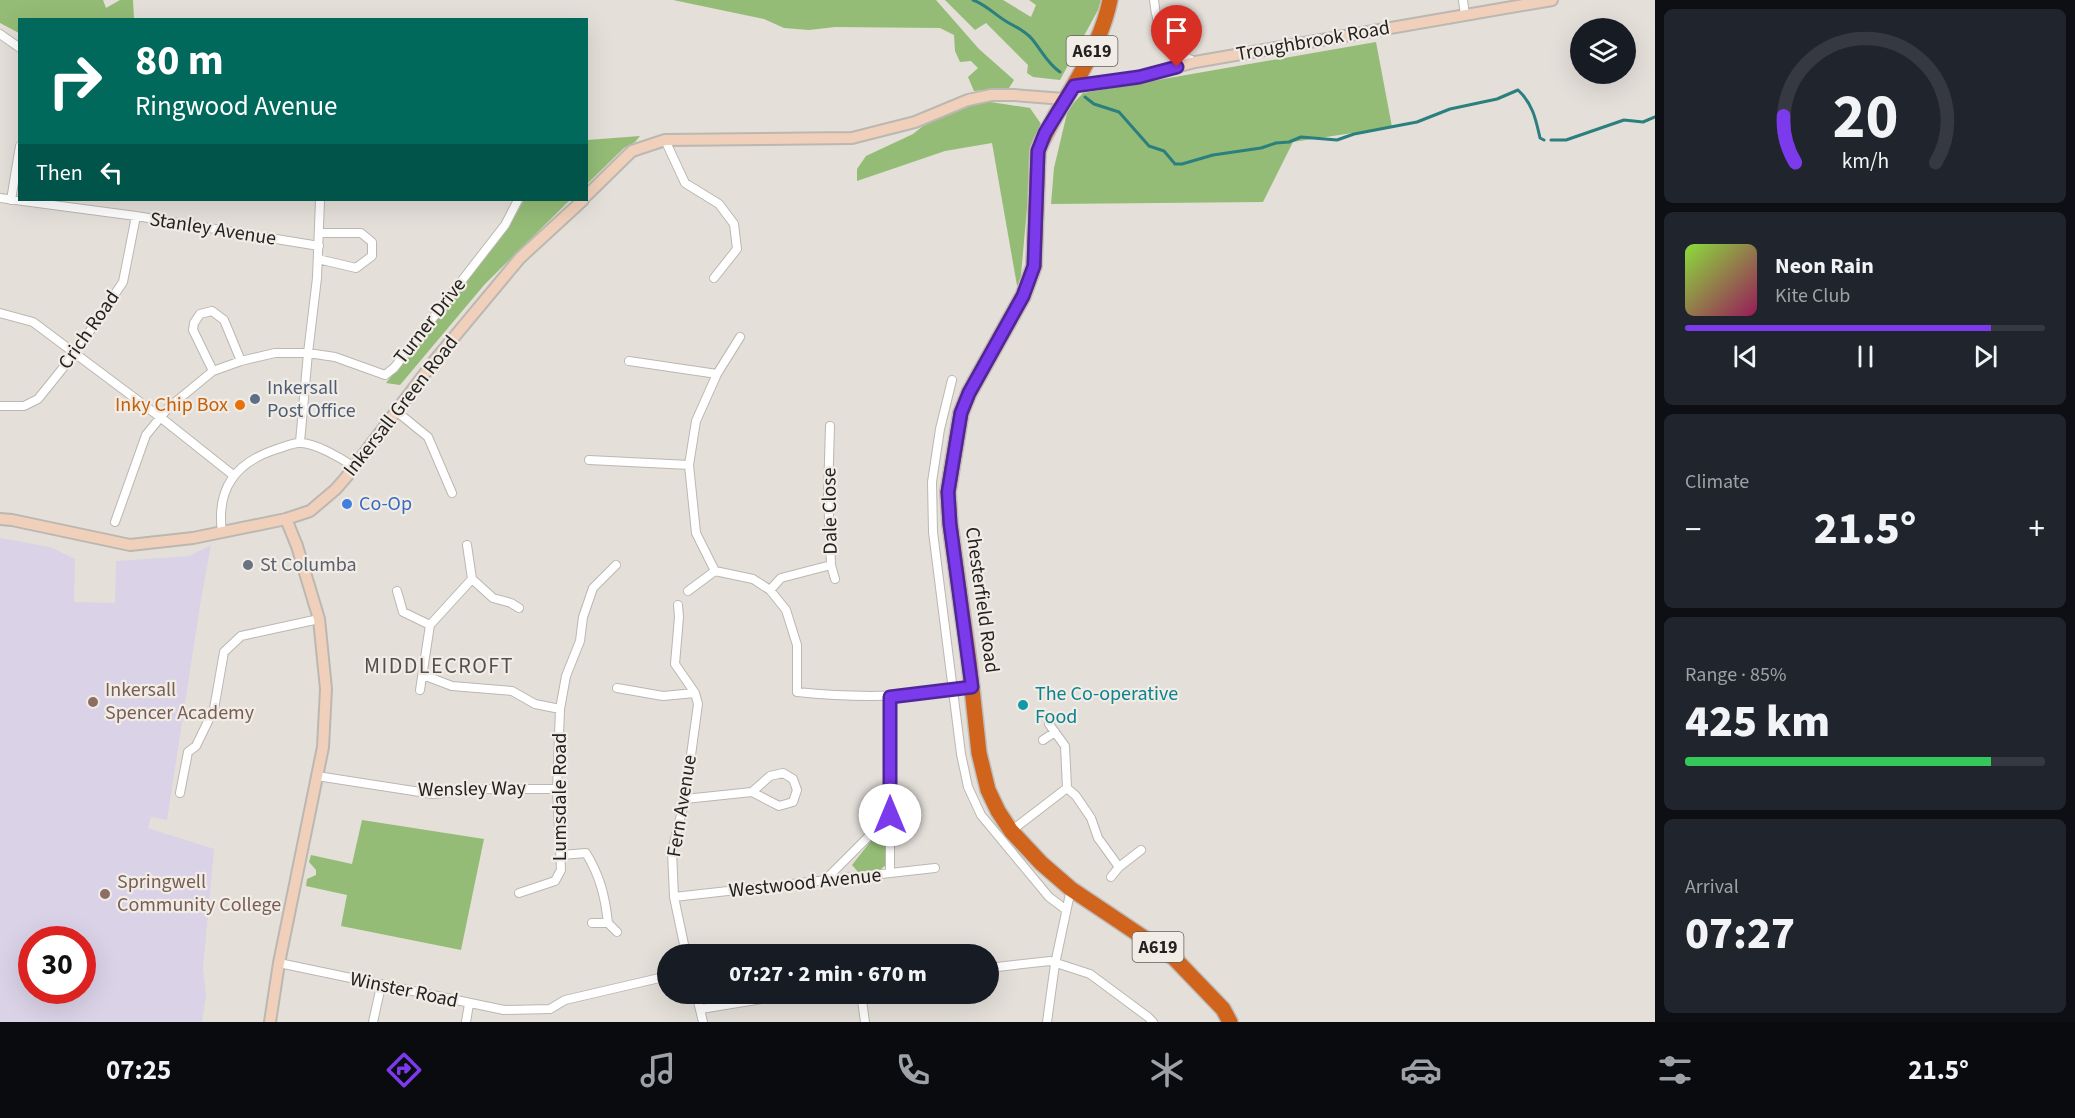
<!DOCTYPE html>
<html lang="en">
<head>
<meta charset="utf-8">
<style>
  body { margin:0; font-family:"Source Sans 3",sans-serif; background:#20242c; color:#f1f3f6; height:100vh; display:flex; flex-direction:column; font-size:22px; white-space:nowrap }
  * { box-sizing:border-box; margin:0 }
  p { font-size:20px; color:#9ea1a6 }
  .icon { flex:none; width:33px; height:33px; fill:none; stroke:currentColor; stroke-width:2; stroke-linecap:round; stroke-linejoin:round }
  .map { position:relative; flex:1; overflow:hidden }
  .sheet { display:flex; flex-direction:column; gap:9px; padding:9px; background:#0d0f14; width:420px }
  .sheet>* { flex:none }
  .banner { position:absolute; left:18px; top:18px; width:570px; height:183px; border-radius:0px; box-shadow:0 6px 24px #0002; background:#00695c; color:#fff; overflow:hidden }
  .controls { position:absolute; left:1570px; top:18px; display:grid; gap:12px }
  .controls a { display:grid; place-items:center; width:66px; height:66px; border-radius:50%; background:#171b24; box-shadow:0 6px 24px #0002; font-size:30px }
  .speed { position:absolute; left:18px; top:926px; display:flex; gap:12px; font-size:30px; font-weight:700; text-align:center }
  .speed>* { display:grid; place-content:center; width:78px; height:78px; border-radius:50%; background:#171b24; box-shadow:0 6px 24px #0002; line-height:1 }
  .speed .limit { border:9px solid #d22; background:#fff; color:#111 }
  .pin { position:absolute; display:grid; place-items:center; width:51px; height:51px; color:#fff; margin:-62px -26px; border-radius:50% 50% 50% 0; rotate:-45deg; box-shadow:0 0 6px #0007 }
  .pin .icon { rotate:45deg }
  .me { position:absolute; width:66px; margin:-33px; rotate:0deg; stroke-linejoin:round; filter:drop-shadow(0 0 4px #0008) }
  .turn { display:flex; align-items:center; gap:21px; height:126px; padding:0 18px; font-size:27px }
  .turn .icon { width:78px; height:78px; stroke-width:2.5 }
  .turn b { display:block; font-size:42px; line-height:51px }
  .then { display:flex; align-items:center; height:57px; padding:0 18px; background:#0003; gap:12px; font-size:22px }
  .big { font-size:45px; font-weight:800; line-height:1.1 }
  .sheet .card { flex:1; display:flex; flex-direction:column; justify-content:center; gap:9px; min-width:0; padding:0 21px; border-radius:9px; background:#20242c }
  .sheet .dial { align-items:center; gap:0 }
  .dial svg { height:156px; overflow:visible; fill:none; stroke:#363941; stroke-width:7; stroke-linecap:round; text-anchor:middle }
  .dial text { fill:#f1f3f6; stroke:none }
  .song { display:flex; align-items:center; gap:18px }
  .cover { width:72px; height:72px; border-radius:9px; background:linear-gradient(135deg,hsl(90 70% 55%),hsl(330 70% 35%)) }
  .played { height:6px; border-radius:3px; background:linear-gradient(90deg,#7c3aed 85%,#363941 85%) }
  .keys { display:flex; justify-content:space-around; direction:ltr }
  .heat { display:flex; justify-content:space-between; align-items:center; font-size:33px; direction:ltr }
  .charge { height:9px; border-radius:4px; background:linear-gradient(90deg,#34c759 85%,#363941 0) }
  .trip { position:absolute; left:657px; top:944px; width:342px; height:60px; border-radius:30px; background:#171b24; box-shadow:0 6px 24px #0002; font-weight:800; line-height:60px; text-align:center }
  .menu { display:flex; height:96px; justify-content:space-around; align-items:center; background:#090b0e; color:#9ea1a6 }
  .menu .icon { width:42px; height:42px }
  .menu .selected { color:#7c3aed }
  .menu b { font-size:27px; color:#f1f3f6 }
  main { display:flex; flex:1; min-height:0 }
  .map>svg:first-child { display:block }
  .education { fill:#dad2e7; fill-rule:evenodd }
  .green { fill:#94bc76 }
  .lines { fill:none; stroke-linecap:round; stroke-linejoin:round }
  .stream { stroke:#2b7f7e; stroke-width:3 }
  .street-casing { stroke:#bbb7b1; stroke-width:10 }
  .secondary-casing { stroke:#bbb7b1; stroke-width:14 }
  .highway-casing { stroke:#bdbdbc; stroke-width:18 }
  .street { stroke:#fff; stroke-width:8 }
  .secondary { stroke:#f1d0bb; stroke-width:10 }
  .highway { stroke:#d1641c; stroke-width:15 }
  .route-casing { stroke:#51269a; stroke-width:15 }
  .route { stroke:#7c3aed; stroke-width:10 }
  .service-dot { fill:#5c6f8a; stroke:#f1ece6; stroke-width:2 }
  .food-dot { fill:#e8710a; stroke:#f1ece6; stroke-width:2 }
  .shop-dot { fill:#3f7fe0; stroke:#f1ece6; stroke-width:2 }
  .worship-dot { fill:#6b7280; stroke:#f1ece6; stroke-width:2 }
  .education-dot { fill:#8d6e63; stroke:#f1ece6; stroke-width:2 }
  .culture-dot { fill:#0f9aa8; stroke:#f1ece6; stroke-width:2 }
  .labels { text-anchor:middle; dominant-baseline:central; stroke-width:4.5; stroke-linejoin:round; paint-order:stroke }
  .shield { fill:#f1ece6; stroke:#625f5b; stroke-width:1.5 }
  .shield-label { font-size:18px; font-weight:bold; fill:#242220 }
  .street-label { font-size:20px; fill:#242220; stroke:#f1ece6 }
  .service-label { font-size:20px; fill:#4e5e75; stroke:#f1ece6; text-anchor:start }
  .food-label { font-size:20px; fill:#c56008; stroke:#f1ece6; text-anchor:end }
  .shop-label { font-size:20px; fill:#366cbe; stroke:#f1ece6; text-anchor:start }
  .worship-label { font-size:20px; fill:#5b616d; stroke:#f1ece6; text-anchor:start }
  .education-label { font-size:20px; fill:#785e54; stroke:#f1ece6; text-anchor:start }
  .culture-label { font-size:20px; fill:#0d838f; stroke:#f1ece6; text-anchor:start }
  .quarter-label { font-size:22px; letter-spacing:1.5px; fill:#54504b; stroke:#f1ece6 }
</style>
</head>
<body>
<main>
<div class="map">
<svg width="1655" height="1022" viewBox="0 0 1655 1022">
  <rect width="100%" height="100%" fill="#e4dfd9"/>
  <path class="education" d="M0,538L50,547L75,559L74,602L115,603L116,561L189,556L211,545L201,599L167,820L151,817L148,828L214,849L203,968L206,995L202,1022H0ZM32,939H82V990H32Z"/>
  <path class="green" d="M0,0H103L106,8L120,0H133L134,19L20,20L19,33L0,23Z
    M673,0H936L979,49L1014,80L1009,88L974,91L968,77L978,68L971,61L960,62L955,51L954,35L940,28L835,27L809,30L784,28L764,19Z
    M945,0H1003L1031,17L1036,5L1029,0H1101L1098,10L1060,80L1033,77L1027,73L1028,65L986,23L975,30Z
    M1376,42L1392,127L1293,142L1263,202L1051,204L1054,168L1068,109L1083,93Z
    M984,101L1030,108L1041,124L1031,164L1019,297L992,143L945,151L857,181V169L866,156L913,134L923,126L975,102Z
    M640,136L635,142L624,148L587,184V140Z
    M524,200H570L485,284L400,385L386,383L509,226Z
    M362,820L484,839L461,950L341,926L347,895L306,886L307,879L316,875V870L309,862L311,855L352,864Z
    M874,837L884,838L886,847V865L881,869L859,873L852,865Z"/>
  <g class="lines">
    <path class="stream" d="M973,0C987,5 996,16 1009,23C1018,28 1025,31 1032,39C1042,51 1047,63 1060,72
      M1085,97L1094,104L1119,112L1149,146L1164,151L1175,164H1182L1213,155L1261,148L1276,143L1289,142L1301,137L1337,140L1354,134L1417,122L1450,109L1497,99L1518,90C1533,104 1536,120 1540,138L1544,140
      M1551,140H1566L1624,120L1643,122L1655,117"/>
    <g class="street-casing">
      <path id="street" d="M1154,0C1157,31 1166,48 1195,62
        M1463,0L1465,15
        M0,34L20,48
        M665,140L685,183L719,204L734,224L737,249L714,278
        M0,198L136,216L319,246
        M11,200L20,146
        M318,259L356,268L372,256V242L361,233H320
        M0,313L33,322L160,417L233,475
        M629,361L717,374
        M213,371L193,330L194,323L200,314L212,311L224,320L241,361
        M952,380L940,429L932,482L933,532L961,754L968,787L981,815L1049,897L1065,909
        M0,406H24L38,399L75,353L123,282L136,216
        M396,411L428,437L452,493
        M300,442L308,353L317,278L320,200
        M589,460L689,465
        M115,522L146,435L168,408L213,371L241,361L275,353H308L335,357L385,375L394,368L505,225L518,200
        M222,532C216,488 236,462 277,449C284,447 292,443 299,443C314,442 341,458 354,467
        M467,545L472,579
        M831,565L835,579
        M715,571L696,533L689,465L696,421L717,374L740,337
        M770,590L781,578L831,565L828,495L830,426
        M397,591L403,612L430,625
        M688,591L715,571L753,579L770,590L786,610L797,645V692C856,698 913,698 972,687
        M678,605L679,617L675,664L695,693L698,704L685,799L672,851L674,897L686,954
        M423,675L452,686L512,691L535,704L560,709
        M617,688L663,696L695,693
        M420,690L430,625L472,579L493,598L511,603L519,608
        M1049,724L1065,746L1067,788
        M1043,740L1055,732
        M317,776L433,794L487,789H557
        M1067,788L1076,796L1091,818L1098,838L1119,867
        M180,793L188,752L196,746L214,709L224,652L241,636L319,619
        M685,799L752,792L770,776L783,773L793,779L797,790L793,802L779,806L752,792
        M1011,831L1067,788
        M561,855L586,853C600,876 605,896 608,923
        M890,873V697
        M1111,877L1119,867L1141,850
        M826,879L890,815
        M519,893L555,881L561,870L557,789L560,709L566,676L580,641L583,617L593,588L616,565
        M674,897L935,868
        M592,923H608L617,932
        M279,963L504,1010L550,1009L565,1000L668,976
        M988,968L1050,961L1090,974L1148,1017L1153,1022
        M696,993L703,1022
        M861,993L865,1022
        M701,1009L798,993
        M373,1022L381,986
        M466,1022L469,1004
        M1047,1022L1055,964L1071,889"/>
    </g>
    <g class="secondary-casing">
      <path id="secondary" d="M1074,86L1139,77L1195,62L1552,0
        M586,196L632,151L665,140L852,138L915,122L968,100L991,95H1014L1064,99
        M0,519L12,520L130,545L193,538L286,519L310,511L336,489L348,475L435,360L520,258L583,200
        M270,1022L279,963L323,747L326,689L319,619L297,546L286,519"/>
    </g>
    <g class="highway-casing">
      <path id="highway" d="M1110,0C1104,30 1090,58 1074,85C1061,107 1047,127 1038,151L1034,266L1023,296L969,393L961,413L948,492L950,524L969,661L979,753L988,790L998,811L1011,831L1041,863L1071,889L1174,958L1223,1009L1230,1022"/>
    </g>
    <use href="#street" class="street"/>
    <use href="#secondary" class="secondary"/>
    <use href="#highway" class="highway"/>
  </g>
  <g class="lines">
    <g class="route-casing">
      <path id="route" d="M890,815V697L972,687L950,524L948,492L961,413L969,393L1023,296L1034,266L1038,151L1045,133L1074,86L1139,77L1177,67"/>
    </g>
    <use href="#route" class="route"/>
  </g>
  <circle class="service-dot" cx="255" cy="399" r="6"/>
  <circle class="food-dot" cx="240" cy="405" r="6"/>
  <circle class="shop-dot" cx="347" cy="504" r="6"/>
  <circle class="worship-dot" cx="248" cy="565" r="6"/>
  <g class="education-dot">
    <circle cx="93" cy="702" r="6"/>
    <circle cx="105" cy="894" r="6"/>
  </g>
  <circle class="culture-dot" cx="1023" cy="705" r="6"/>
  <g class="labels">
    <g class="shield">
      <rect x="1066.5" y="36" width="51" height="30" rx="4.5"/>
      <rect x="1132.5" y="932" width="51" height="30" rx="4.5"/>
    </g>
    <g class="shield-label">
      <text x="1092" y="51">A619</text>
      <text x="1158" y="947">A619</text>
    </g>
    <g class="street-label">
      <text transform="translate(1313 41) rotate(-10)">Troughbrook Road</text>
      <text transform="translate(213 229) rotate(9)">Stanley Avenue</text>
      <text transform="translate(430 321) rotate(-52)">Turner Drive</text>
      <text transform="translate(89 330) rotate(-55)">Crich Road</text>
      <text transform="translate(401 406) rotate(-52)">Inkersall Green Road</text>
      <text transform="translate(830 511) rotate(-91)">Dale Close</text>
      <text transform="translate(982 600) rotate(82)">Chesterfield Road</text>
      <text transform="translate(472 789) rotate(-1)">Wensley Way</text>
      <text transform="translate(560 797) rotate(-90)">Lumsdale Road</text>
      <text transform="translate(682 806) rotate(-81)">Fern Avenue</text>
      <text transform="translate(805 883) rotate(-6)">Westwood Avenue</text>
      <text transform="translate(404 990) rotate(12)">Winster Road</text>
    </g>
    <g class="service-label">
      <text x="267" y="388">Inkersall<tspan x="267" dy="23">Post Office</tspan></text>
    </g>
    <g class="food-label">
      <text x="228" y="405">Inky Chip Box</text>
    </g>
    <g class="shop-label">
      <text x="359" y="504">Co-Op</text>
    </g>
    <g class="worship-label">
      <text x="260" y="565">St Columba</text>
    </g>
    <g class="education-label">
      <text x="105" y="690">Inkersall<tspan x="105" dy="23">Spencer Academy</tspan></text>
      <text x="117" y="882">Springwell<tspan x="117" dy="23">Community College</tspan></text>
    </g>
    <g class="culture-label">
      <text x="1035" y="694">The Co-operative<tspan x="1035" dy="23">Food</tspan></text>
    </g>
    <g class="quarter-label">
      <text x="439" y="666">MIDDLECROFT</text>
    </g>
  </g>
</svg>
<div class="controls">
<a><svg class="icon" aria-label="layers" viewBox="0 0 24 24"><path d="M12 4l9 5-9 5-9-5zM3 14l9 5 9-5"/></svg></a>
</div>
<div class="speed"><div class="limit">30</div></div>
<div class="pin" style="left:1177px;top:67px;background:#d93025"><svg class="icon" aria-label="arrive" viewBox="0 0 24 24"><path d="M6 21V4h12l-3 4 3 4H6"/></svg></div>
<svg class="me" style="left:890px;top:815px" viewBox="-20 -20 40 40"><circle r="19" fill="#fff"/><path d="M0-13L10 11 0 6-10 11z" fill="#7c3aed"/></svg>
<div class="trip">07:27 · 2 min · 670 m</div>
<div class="banner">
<div class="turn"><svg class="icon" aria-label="right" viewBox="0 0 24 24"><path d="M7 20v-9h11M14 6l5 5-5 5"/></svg><div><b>80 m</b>Ringwood Avenue</div></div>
<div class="then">Then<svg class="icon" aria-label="left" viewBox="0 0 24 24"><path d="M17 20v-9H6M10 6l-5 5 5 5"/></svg></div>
</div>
</div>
<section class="sheet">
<div class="card dial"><svg viewBox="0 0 100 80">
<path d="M14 69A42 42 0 1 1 86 69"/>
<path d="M14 69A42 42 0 0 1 8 45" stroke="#7c3aed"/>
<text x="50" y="56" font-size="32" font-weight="700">20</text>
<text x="50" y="72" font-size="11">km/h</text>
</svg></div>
<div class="card">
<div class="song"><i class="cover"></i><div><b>Neon Rain</b><p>Kite Club</p></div></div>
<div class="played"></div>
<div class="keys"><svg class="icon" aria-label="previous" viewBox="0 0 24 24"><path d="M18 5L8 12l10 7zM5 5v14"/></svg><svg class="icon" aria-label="pause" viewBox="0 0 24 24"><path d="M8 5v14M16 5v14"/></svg><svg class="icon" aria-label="next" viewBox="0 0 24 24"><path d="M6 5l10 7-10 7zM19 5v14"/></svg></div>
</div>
<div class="card"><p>Climate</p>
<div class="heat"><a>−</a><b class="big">21.5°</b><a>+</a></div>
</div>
<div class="card"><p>Range · 85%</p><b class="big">425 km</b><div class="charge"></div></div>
<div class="card"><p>Arrival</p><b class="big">07:27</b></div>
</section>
</main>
<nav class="menu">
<b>07:25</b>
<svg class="icon selected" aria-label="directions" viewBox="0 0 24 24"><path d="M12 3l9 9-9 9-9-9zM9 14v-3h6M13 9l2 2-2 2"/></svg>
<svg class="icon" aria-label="music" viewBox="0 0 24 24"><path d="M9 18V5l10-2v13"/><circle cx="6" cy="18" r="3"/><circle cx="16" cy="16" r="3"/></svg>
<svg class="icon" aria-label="phone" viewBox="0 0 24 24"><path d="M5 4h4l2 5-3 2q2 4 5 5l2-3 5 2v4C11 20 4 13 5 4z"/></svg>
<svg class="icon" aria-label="climate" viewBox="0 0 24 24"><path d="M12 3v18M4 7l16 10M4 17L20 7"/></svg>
<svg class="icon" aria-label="car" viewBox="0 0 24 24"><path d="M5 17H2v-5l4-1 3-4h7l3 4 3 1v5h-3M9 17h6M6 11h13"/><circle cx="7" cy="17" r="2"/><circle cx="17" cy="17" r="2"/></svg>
<svg class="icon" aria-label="filters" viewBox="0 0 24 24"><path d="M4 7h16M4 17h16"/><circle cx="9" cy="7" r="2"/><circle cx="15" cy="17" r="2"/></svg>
<b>21.5°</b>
</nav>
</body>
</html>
